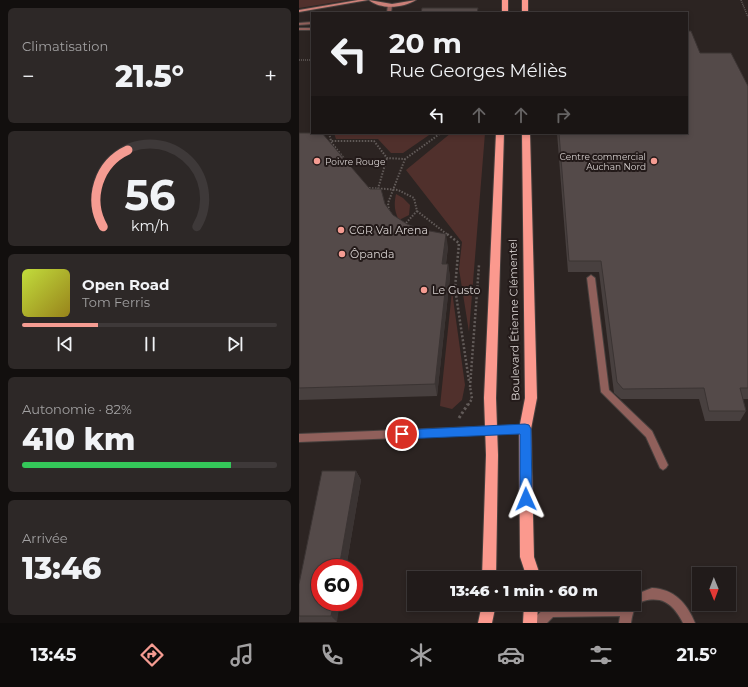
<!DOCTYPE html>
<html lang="fr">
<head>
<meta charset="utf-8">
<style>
  body { margin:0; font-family:Montserrat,sans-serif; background:#2d2827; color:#f1f3f6; height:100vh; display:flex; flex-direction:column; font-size:15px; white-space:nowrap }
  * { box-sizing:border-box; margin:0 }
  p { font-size:13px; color:#a2a1a2 }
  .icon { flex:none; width:22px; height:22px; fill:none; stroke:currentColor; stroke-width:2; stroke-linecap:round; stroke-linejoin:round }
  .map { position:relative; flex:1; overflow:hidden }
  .drawer { display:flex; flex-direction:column; gap:8px; padding:8px; background:#120f0e; width:299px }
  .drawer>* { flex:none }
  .top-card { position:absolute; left:12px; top:12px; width:377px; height:122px; border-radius:0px; box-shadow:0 2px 6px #0003,0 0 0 1px #3e3939; background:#211b1a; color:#f1f3f6; overflow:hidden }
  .needle { width:26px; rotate:179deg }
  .fabs { position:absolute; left:393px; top:567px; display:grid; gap:8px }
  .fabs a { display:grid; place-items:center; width:44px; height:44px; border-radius:0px; background:#211b1a; box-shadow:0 2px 6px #0003,0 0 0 1px #3e3939; font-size:20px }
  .speed { position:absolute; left:12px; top:559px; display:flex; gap:8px; font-size:20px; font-weight:700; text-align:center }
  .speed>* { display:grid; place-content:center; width:52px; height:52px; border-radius:50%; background:#211b1a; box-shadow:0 2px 6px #0003,0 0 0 1px #3e3939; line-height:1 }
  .speed .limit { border:6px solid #d22; background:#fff; color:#111 }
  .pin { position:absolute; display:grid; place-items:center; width:34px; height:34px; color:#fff; margin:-17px; border:2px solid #fff; border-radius:50%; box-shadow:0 1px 4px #0007 }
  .me { position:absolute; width:44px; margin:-22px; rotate:359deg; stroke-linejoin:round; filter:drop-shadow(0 0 3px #0008) }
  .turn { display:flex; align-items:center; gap:14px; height:84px; padding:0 12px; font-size:18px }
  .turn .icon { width:52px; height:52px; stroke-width:2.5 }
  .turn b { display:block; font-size:28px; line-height:34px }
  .lanes { display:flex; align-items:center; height:38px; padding:0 12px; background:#0003; justify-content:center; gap:20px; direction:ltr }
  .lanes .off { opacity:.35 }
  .big { font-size:30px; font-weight:800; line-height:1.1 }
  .drawer .tile { flex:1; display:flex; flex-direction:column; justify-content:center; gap:6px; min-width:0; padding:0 14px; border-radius:6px; background:#2d2827 }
  .drawer .dial { align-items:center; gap:0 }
  .dial svg { height:104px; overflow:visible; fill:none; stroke:#3e3939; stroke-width:7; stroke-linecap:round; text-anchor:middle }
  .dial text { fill:#f1f3f6; stroke:none }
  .song { display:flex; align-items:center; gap:12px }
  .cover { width:48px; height:48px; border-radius:6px; background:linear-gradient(135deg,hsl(70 70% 55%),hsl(50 70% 35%)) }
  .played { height:4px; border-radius:2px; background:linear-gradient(90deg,#f59c92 30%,#3e3939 30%) }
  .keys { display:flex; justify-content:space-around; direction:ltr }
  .heat { display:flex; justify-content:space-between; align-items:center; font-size:22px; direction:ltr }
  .charge { height:6px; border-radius:3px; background:linear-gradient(90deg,#34c759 82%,#3e3939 0) }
  .trip { position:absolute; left:108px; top:571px; width:234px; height:40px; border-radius:0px; background:#211b1a; box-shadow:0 2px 6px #0003,0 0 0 1px #3e3939; font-weight:800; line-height:40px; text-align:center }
  .menu { display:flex; height:64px; justify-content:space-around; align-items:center; background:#0d0b0a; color:#a2a1a2 }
  .menu .icon { width:28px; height:28px }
  .menu .current { color:#f59c92 }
  .menu b { font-size:18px; color:#f1f3f6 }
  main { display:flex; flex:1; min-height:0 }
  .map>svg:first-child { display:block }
  .green { fill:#50302c }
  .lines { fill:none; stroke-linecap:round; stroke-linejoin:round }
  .lane-casing { stroke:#47403e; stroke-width:2 }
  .street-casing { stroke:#47403e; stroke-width:2 }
  .secondary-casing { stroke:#47403e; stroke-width:2 }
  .primary-casing { stroke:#47403e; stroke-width:2 }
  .path-far3 { stroke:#625b59; stroke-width:1.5; stroke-dasharray:1 1; stroke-linecap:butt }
  .path-far2 { stroke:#625b59; stroke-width:2; stroke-dasharray:1.5 1.5; stroke-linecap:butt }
  .path-far1 { stroke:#625b59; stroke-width:2.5; stroke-dasharray:2 2; stroke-linecap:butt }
  .path { stroke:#625b59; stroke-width:3; stroke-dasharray:2.5 2.5; stroke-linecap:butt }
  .lane { fill:#90605b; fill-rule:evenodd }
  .street { fill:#90605b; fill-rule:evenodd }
  .secondary { fill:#cc8078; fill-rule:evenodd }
  .primary { fill:#fb998e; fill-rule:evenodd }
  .path-bridge { stroke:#625b59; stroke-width:2; stroke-dasharray:1.5 1.5; stroke-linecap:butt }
  .wall { fill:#48403f }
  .shaded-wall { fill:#3b3433 }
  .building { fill:#544a49; stroke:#3b3433 }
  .route { fill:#1a73e8; stroke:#114b97 }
  .poi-dot { fill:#f59c92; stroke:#231a19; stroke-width:1.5 }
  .labels { text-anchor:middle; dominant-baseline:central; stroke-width:4; stroke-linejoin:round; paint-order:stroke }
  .far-poi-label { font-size:9px; fill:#d7d1d0; stroke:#231a19; text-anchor:end }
  .poi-label { font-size:11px; fill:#d7d1d0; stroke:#231a19; text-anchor:start }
  .street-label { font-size:11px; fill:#d7d1d0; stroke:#231a19 }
</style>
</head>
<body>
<main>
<section class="drawer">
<div class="tile"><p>Climatisation</p>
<div class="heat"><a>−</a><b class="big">21.5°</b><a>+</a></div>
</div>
<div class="tile dial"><svg viewBox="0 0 100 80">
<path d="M14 69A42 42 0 1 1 86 69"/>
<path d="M14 69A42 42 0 0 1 33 10" stroke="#f59c92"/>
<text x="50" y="56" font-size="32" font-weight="700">56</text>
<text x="50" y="72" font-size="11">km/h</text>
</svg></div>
<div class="tile">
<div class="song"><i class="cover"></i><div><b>Open Road</b><p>Tom Ferris</p></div></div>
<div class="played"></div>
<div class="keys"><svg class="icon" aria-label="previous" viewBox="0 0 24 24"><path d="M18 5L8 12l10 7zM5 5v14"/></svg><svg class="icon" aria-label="pause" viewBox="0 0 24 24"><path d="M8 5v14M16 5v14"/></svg><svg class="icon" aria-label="next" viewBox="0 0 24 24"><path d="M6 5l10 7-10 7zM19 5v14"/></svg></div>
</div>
<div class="tile"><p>Autonomie · 82%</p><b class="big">410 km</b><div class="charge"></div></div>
<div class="tile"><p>Arrivée</p><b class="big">13:46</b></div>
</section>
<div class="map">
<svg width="449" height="623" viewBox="0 0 449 623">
  <rect width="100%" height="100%" fill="#2c2422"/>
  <path class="green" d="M0,0H50L0,8Z
    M35,133H133L104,153H92L79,139H37Z
    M152,133H186L170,332L160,269L163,242L107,170Z
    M97,194L104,198L111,205L110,215L100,220C95,211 95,204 97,194Z
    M153,291L166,385L163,400L153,409L141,406Z"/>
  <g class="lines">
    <g class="lane-casing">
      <path id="lane" d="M89,4L93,5L92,13H88Z
        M13,22V24L0,25V23Z
        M0,28H13V30H0Z
        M292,275L296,278L310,390L353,431L369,465L367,468L364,470L361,468L347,437L302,392L288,278Z
        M353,588C375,589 388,603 396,623H384C380,615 374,606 366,602C358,598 344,599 338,605C334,610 333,617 332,623H320L321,616L254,617L248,623H233C236,616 245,608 252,605L335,604V595Z"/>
    </g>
    <g class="street-casing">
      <path id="street" d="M226,425L229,426L231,429L229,432L226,433L0,442V434Z"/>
    </g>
    <g class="secondary-casing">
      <path id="secondary" d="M59,0H69L0,12V10Z
        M70,0L93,4L117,0C104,8 82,10 70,0Z"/>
    </g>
    <g class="primary-casing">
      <path id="primary" d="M203,0H209V13H203Z
        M223,0H229V13H223Z
        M197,133H205L197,398L199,455L197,578H183L187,455L185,398Z
        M223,133H231L238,398L232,429L235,557L240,572V578H226V572L221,557L220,429L226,398Z
        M183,604H197L193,623H179Z
        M225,604H239L238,623H224Z"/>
    </g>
    <path class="path-far3" d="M442,0L449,17
      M0,60H13"/>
    <path class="path-far2" d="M30,133L32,141H75L88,158L106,159L142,133
      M32,142L51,166
      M88,189L99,190L115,198L118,211L107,223
      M78,192L88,158
      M90,211L89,203L106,159
      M118,211L149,235"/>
    <path class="path-far1" d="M148,234L160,243L156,288L170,381
      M171,387L180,265
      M169,405L173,399L171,386"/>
    <path class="path" d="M160,418L169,404"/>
    <use href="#lane" class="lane"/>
    <use href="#street" class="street"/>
    <use href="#secondary" class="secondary"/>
    <use href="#primary" class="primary"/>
    <path class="path-bridge" d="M70,188L88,189"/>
  </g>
  <path class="wall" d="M401,53L449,86V399H444L447,411L441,421H406L400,399H322L315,393L300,272H269L258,133H388Z
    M0,133L71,189L86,204L94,215L108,224L149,247L147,264H149L151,277L138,396L0,400Z
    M57,471L62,480L47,568H21L38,622H0V616Z"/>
  <path class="shaded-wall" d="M147,234L149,247L145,277L143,264Z
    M149,264L151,277L138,396L136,384Z
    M57,471L62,480L47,568H40Z
    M35,602H41L38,622L32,616Z"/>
  <path class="building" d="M123,8H179L178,13H122Z
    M388,31H392L401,53H432L449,86V388H441L447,411H410L405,388L324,389L318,382L302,261H270L260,133H388Z
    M0,133H23L71,189H82L86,204L94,215L108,224L120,229L147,234L143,264H149L136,384L0,388Z
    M23,471H57L40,568H21V602H35L32,616H0V584Z"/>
  <path class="route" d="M226,424L230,425L232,429L233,499L231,503L227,505L223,503L221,499V434L103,439L99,438L97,434L99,431L103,430Z"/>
  <g class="poi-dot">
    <circle cx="18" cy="161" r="4"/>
    <circle cx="355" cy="161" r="4"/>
    <circle cx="42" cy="230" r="4"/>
    <circle cx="43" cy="254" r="4"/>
    <circle cx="125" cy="290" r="4"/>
  </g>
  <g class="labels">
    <g class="far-poi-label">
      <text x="347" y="156">Centre commercial<tspan x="347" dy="10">Auchan Nord</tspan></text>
      <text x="26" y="161" text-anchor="start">Poivre Rouge</text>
    </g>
    <g class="poi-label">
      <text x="50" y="230">CGR Val Arena</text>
      <text x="51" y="254">Ôpanda</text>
      <text x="133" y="290">Le Gusto</text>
    </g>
    <g class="street-label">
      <text transform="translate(215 320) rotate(-91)">Boulevard Étienne Clémentel</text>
    </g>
  </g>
</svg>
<div class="fabs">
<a><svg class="needle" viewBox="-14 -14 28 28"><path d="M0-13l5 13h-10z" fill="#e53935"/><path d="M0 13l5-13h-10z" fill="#a2a1a2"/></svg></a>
</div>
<div class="speed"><div class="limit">60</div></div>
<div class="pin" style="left:103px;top:434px;background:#d93025"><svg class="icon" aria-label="arrive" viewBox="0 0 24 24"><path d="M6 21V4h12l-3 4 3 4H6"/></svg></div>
<svg class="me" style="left:227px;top:499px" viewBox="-20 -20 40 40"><path d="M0-17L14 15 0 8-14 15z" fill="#1a73e8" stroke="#fff" stroke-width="4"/></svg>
<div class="trip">13:46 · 1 min · 60 m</div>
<div class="top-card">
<div class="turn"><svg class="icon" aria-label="left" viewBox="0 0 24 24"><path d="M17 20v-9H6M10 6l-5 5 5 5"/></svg><div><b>20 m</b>Rue Georges Méliès</div></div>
<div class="lanes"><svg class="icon" aria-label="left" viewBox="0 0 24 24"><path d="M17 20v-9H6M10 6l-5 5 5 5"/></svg><svg class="icon off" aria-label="ahead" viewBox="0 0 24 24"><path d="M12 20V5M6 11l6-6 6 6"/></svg><svg class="icon off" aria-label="ahead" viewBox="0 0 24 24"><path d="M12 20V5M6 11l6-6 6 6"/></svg><svg class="icon off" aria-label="right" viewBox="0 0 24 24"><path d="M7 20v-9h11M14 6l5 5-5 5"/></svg></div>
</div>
</div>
</main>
<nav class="menu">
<b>13:45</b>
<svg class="icon current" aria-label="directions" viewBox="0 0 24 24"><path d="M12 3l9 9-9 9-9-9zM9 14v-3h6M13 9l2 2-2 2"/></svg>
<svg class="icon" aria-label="music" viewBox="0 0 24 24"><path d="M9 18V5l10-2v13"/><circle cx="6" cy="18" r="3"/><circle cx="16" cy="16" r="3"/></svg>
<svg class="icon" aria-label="phone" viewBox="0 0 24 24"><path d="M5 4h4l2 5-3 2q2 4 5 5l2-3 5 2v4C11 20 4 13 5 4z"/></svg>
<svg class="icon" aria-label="climate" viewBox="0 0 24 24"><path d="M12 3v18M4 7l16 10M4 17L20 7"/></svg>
<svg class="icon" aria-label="car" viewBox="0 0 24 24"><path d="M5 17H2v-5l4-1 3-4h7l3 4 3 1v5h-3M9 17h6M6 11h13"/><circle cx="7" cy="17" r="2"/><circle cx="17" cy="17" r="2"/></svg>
<svg class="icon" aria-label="filters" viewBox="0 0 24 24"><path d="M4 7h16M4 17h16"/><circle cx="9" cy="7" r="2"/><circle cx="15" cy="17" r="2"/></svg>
<b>21.5°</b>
</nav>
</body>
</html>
